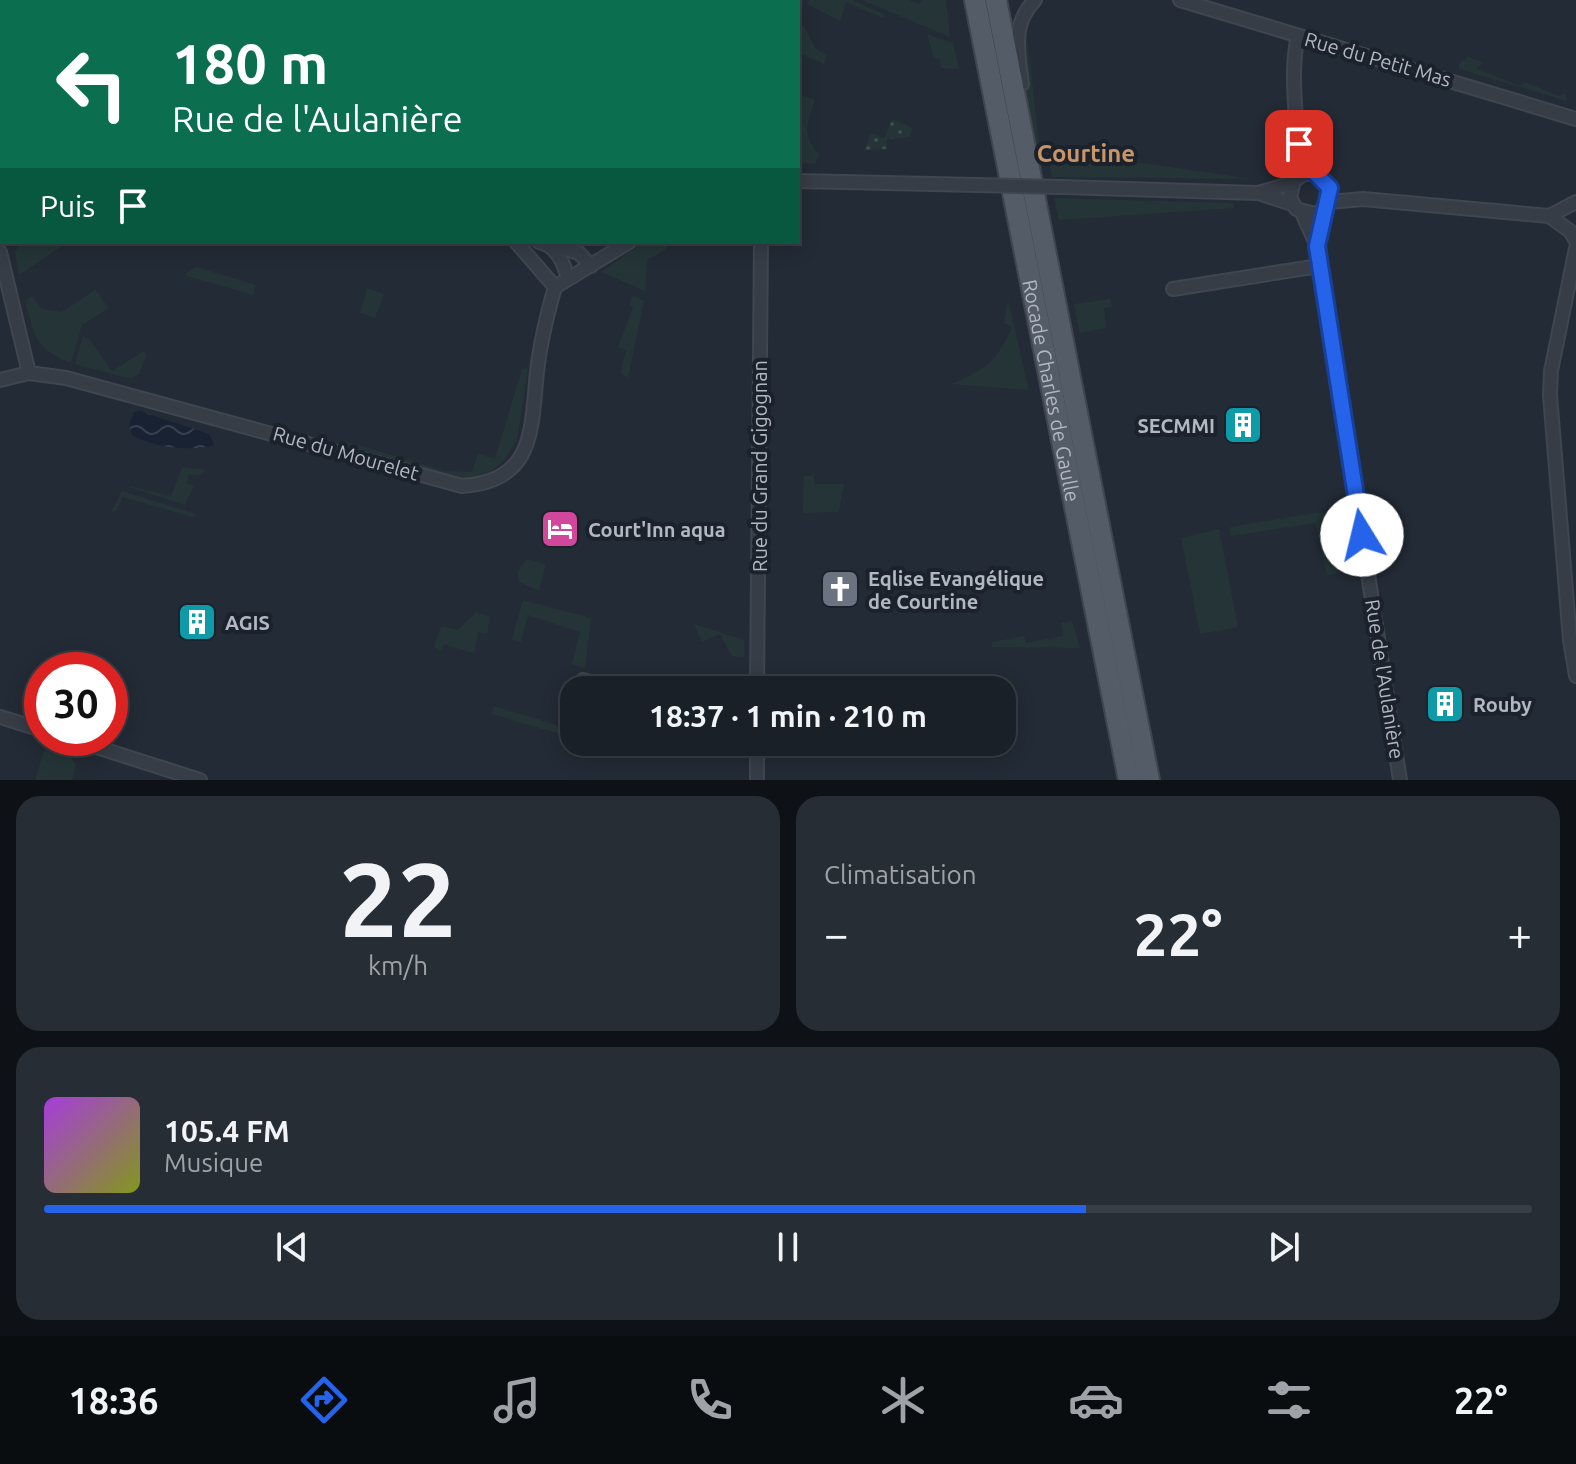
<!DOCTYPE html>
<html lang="fr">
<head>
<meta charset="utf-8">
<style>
  body { margin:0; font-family:Ubuntu,sans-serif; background:#272d34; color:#f1f3f6; height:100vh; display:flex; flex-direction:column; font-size:30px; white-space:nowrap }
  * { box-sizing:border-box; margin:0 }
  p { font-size:26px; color:#9fa3a8 }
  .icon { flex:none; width:44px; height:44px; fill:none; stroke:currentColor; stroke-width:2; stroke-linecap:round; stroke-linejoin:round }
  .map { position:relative; height:780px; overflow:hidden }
  .side { display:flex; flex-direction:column; gap:16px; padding:16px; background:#0e1216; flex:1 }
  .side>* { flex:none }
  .guide { position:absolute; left:0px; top:0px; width:800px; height:244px; box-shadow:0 4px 20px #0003,0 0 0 2px #383e45; background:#0b6e4f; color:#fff; overflow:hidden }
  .speed { position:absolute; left:24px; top:652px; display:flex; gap:16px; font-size:40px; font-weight:700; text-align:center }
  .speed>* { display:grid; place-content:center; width:104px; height:104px; border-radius:50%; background:#1a2028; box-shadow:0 4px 20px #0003,0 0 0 2px #383e45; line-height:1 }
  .speed .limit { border:12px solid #d22; background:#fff; color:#111 }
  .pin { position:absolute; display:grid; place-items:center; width:68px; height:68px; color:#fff; margin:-34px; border-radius:16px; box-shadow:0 4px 12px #0006 }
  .me { position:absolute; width:88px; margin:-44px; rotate:351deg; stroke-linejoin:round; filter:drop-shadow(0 0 6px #0008) }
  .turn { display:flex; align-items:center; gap:28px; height:168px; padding:0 40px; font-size:36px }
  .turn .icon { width:104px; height:104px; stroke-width:2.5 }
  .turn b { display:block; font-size:56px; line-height:68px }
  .then { display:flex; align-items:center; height:76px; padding:0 40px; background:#0003; gap:16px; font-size:30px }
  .big { font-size:60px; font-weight:700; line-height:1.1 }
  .side .tile { flex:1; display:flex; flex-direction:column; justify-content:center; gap:12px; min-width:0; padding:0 28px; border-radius:24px; background:#272d34 }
  .side .dial { align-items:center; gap:0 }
  .dial b { font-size:104px; line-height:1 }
  .song { display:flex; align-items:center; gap:24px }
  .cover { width:96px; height:96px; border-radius:12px; background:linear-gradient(135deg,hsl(280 70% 55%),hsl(70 70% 35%)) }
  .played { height:8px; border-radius:4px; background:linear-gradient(90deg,#2563eb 70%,#383e45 70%) }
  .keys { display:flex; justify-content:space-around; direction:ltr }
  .heat { display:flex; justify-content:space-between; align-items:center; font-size:44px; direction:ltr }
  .side .tiles { flex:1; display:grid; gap:16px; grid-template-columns:1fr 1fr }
  .tile:last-child { grid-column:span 2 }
  .trip { position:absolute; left:560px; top:676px; width:456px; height:80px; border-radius:24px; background:#1a2028; box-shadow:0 4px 20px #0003,0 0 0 2px #383e45; font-weight:700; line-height:80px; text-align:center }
  .tab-bar { display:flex; height:128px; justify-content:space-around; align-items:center; background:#0a0d10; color:#9fa3a8 }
  .tab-bar .icon { width:56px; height:56px }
  .tab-bar .active { color:#2563eb }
  .tab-bar b { font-size:36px; color:#f1f3f6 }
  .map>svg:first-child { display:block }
  .grass { fill:#253537 }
  .garden { fill:url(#garden-dots) }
  .water { fill:url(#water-waves) }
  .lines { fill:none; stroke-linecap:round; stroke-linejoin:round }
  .minor-casing { stroke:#404650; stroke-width:16 }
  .primary-casing { stroke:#404650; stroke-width:24 }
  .minor { stroke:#363d47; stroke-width:12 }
  .primary { stroke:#545c67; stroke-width:20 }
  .minor-bridge-casing { stroke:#404650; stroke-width:16; stroke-linecap:butt }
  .minor-bridge { stroke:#363d47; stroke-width:12 }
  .route-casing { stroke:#184099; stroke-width:20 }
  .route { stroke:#2563eb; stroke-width:14 }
  .labels { text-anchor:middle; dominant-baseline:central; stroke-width:8; stroke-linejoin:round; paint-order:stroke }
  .street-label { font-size:20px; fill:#b1b8c3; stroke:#1c222c }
  .poi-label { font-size:20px; font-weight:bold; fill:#b1b8c3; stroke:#1c222c; text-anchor:start }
  .quarter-label { font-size:24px; font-weight:bold; fill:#c89468; stroke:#1c222c }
</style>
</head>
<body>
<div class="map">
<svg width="1576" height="780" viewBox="0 0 1576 780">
  <defs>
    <pattern id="garden-dots" width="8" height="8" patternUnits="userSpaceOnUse" patternTransform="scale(2)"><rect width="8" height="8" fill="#253537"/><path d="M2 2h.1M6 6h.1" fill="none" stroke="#425052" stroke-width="1.8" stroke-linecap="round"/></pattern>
    <pattern id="water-waves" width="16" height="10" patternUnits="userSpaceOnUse" patternTransform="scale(2)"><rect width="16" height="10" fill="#182233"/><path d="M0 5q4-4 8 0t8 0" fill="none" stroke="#37404f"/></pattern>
  </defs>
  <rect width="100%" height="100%" fill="#232b36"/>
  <path class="grass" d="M809,0H851L884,14L883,18L846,2L840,21L807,4Z
    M862,0H909L919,4L922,0H946L950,37Z
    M798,24L804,26L815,48L826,55L824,64L798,53Z
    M1023,28L1026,29L1043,177H1038C1031,129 1017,76 1023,28Z
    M927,34L953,43L959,69L941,68L940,60L934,58Z
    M1468,57L1483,62L1477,69L1520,86L1525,82L1559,96L1565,93L1567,101L1459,69V64Z
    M798,86L801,95L815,100C807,124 801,136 820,155L815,163L798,164Z
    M1048,155L1142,163L1252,179L1052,177Z
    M1054,198L1233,203L1234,208L1059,220Z
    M23,242H68L19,275L15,251Z
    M644,242H670L665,250L647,260L645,291L601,272Z
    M196,267L256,285L253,295L184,275Z
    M367,288L384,294L375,318L360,313Z
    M95,290L109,308L82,325L71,363C33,347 37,339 25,302L32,296L42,309L62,312Z
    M633,296L644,301L628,378L620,373L626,350L618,347L633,307L629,305Z
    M1110,299L1112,306L1104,308L1106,328L1080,333L1074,304Z
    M1008,300L1029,390L951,384C987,369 996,362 1012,327L1004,323Z
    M83,336L90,340L112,371L144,351L146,355L139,374L131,379L75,364Z
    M528,368L517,440L504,461L482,478L451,479L343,448L344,441L445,471L472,472L478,454L495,459L522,369Z
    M182,467L206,470L199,475L189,474L187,484L194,486L185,505L123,485L171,496Z
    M804,476H814L815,484H844L839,512L803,513Z
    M122,491L196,514L192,517L123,497L116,511L111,512Z
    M1340,509L1348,564L1341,567L1347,571L1327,575L1315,523L1231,536L1230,527Z
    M1219,529L1238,627L1200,634L1181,538Z
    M527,559L546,564L539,591L519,582L518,571Z
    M523,600L591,618L585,669L572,664L580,632L528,615L521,642L512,639Z
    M476,612L490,617L487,634L478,632L474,653L444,644L441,650L434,647L441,626L458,630Z
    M1072,621L1080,648L992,647V642L1024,636L1026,643L1063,636L1061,623Z
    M694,624L744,640V657L732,656L720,634L702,642Z
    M573,689L574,738L492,714L494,706L567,728Z
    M46,744L67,751L76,764L72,780H35Z"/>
  <path class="garden" d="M892,119L912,128L910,137L887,139V149L865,150L871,133L884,138Z"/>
  <path class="water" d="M140,411L209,434L214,445C190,452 152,447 132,435L129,424L134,412Z"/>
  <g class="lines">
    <g class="minor-casing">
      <path id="minor" d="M1180,0L1576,119
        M302,2L304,0
        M425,2L426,0
        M784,2L785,0
        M1022,84C1018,53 1011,24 1035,0
        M798,181L977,185
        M1294,181C1303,132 1287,85 1298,36
        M1062,187L1258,193L1292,204
        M1258,193L1293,183
        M1329,202L1363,199L1549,216L1576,202
        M1326,208L1315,214L1296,209L1290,197L1294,181L1304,174H1316L1330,188L1317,246L1400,780
        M1302,213L1317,246
        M1549,216L1570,231L1576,241
        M0,238L2,237
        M516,242L555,287
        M539,242C557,246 564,263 568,279
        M549,244L579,253L591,266
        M1576,248L1551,371L1550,395L1570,640L1576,676
        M0,252L29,373
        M1173,289L1319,266
        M0,380L29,373L66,378L462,486C535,481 531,430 537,372C540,343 547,315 555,287L629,242
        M583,680L622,690
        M757,690L761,242
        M0,717L42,730
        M68,738L200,780
        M757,780V742"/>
    </g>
    <g class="primary-casing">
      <g id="primary">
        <path id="s1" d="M975,0L1129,780"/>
        <path d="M996,0L1149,780"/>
        <path d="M101,2L106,0"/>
        <path d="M0,38L2,37"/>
      </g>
    </g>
    <use href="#minor" class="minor"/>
    <use href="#primary" class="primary"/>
    <g class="minor-bridge-casing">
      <path id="minor-bridge" d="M977,185L1062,187"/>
    </g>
    <use href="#minor-bridge" class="minor-bridge"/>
  </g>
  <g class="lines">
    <g class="route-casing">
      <path id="route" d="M1299,144L1316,174L1330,188L1317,246L1362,535"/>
    </g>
    <use href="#route" class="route"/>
  </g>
  <defs>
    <g id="building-square" transform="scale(2)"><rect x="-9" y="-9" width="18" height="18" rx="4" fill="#0f9aa8" stroke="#1c222c"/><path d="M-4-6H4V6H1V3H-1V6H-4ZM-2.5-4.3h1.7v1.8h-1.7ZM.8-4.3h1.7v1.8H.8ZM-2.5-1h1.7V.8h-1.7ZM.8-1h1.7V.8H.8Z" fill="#fff"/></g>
    <g id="hotel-square" transform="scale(2)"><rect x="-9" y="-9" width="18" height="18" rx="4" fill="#d1479c" stroke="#1c222c"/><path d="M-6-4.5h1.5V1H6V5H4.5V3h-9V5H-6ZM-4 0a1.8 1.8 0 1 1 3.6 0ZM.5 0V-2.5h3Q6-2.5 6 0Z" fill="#fff"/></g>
    <g id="church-square" transform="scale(2)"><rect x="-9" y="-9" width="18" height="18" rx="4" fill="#6b7280" stroke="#1c222c"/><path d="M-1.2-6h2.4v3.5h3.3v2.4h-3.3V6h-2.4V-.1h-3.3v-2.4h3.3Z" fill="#fff"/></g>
  </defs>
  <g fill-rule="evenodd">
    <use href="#building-square" x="1243" y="425"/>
    <use href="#hotel-square" x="560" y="529"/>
    <use href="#church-square" x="840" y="589"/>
    <use href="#building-square" x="197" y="622"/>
    <use href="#building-square" x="1445" y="704"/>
  </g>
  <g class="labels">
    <g class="street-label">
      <text transform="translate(1378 59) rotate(16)">Rue du Petit Mas</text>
      <text stroke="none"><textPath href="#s1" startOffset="398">Rocade Charles de Gaulle</textPath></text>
      <text transform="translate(346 453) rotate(16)">Rue du Mourelet</text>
      <text transform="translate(759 466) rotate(-90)">Rue du Grand Gigognan</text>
      <text transform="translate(1385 679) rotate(81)">Rue de l'Aulanière</text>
    </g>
    <g class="poi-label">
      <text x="1215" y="425" text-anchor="end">SECMMI</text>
      <text x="588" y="529">Court'Inn aqua</text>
      <text x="868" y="578">Eqlise Evangélique<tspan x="868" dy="23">de Courtine</tspan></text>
      <text x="225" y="622">AGIS</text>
      <text x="1473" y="704">Rouby</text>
    </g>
    <g class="quarter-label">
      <text x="1086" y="153">Courtine</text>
    </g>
  </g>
</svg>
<div class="speed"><div class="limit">30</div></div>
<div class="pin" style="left:1299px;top:144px;background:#d93025"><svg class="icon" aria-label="arrive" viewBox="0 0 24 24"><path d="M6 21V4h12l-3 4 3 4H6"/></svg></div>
<svg class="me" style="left:1362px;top:535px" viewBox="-20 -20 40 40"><circle r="19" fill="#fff"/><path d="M0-13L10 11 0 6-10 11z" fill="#2563eb"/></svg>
<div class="trip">18:37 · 1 min · 210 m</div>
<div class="guide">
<div class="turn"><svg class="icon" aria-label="left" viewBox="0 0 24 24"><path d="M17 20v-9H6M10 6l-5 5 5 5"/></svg><div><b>180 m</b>Rue de l'Aulanière</div></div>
<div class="then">Puis<svg class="icon" aria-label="arrive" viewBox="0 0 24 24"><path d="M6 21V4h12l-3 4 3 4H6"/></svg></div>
</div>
</div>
<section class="side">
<div class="tiles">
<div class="tile dial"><b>22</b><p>km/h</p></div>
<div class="tile"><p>Climatisation</p>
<div class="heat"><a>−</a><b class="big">22°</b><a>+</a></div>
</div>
<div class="tile">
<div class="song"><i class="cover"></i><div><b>105.4 FM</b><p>Musique</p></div></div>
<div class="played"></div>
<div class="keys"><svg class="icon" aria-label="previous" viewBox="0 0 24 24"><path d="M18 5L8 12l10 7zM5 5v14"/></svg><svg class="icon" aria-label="pause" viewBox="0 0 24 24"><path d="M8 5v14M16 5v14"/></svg><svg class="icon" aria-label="next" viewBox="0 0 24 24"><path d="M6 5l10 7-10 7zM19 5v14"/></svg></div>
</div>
</div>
</section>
<nav class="tab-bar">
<b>18:36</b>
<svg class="icon active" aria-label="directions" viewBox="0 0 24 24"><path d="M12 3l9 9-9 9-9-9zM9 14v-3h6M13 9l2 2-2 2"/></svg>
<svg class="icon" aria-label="music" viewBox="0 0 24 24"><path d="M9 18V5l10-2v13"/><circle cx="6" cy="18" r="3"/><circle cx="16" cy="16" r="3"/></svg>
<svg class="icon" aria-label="phone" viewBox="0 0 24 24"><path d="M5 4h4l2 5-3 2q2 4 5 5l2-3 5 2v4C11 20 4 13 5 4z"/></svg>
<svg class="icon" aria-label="climate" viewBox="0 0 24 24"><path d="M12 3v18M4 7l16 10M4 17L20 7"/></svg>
<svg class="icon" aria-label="car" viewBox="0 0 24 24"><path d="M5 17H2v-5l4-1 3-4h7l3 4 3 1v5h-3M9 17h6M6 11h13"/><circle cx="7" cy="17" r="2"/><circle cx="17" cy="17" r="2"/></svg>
<svg class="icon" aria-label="filters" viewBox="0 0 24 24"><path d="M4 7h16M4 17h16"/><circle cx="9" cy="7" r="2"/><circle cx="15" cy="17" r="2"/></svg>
<b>22°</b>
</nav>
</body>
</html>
